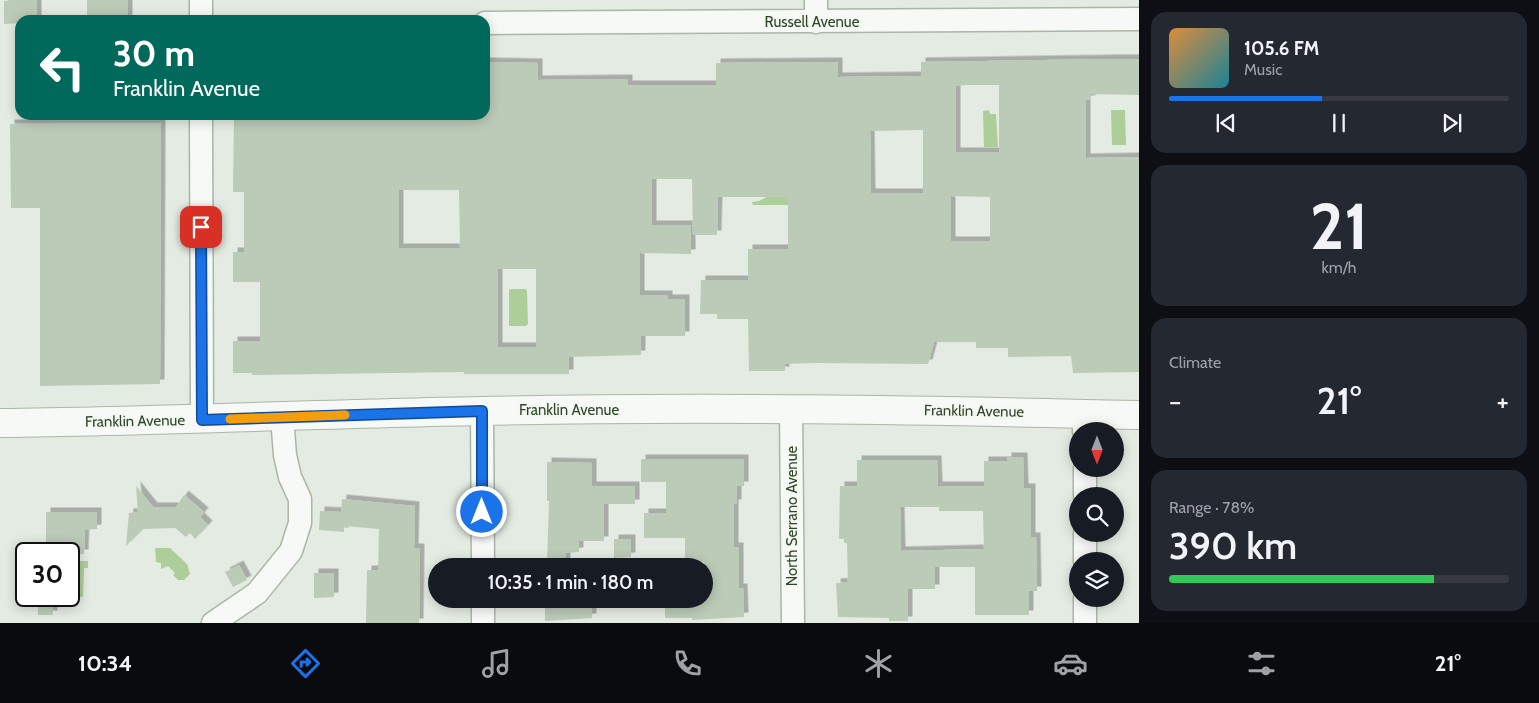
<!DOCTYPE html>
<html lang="en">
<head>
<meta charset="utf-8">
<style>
  body { margin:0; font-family:Cabin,sans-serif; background:#242831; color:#f1f3f6; height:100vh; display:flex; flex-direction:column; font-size:19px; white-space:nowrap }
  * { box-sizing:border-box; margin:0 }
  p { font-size:16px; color:#9ea1a6 }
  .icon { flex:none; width:28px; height:28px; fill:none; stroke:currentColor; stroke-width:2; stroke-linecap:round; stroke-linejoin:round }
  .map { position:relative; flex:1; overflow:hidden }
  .side { display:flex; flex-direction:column; gap:12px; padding:12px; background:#0d0f14; width:400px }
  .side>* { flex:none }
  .guide { position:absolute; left:15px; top:15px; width:475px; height:105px; border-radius:15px; box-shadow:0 2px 12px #0003; background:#00695c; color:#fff; overflow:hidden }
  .needle { width:32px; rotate:180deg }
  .buttons { position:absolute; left:1069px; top:422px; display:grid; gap:10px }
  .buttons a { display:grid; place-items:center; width:55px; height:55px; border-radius:50%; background:#171b24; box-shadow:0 2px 12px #0003; font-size:25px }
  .speed { position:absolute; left:15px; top:542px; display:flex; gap:10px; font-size:25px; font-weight:700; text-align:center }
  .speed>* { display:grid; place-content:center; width:65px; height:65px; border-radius:50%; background:#171b24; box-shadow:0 2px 12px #0003; line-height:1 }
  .speed .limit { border:2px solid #111; border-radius:8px; background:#fff; color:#111 }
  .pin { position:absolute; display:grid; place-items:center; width:42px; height:42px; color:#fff; margin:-21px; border-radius:10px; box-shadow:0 2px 8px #0006 }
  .me { position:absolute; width:55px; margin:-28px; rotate:0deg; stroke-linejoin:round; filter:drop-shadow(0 0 4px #0008) }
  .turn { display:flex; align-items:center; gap:18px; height:105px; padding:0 15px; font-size:22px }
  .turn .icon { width:65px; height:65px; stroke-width:2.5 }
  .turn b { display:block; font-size:35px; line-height:42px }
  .big { font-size:38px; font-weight:600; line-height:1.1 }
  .side .widget { flex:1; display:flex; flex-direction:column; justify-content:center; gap:8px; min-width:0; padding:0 18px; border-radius:15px; background:#242831 }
  .side .dial { align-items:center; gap:0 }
  .dial b { font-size:65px; line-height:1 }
  .song { display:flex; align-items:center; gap:15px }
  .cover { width:60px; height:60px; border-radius:8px; background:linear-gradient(135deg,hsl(30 70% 55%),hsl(190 70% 35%)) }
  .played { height:5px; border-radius:2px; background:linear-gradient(90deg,#1a73e8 45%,#363941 45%) }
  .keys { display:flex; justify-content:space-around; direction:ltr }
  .heat { display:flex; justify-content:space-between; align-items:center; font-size:28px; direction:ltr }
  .charge { height:8px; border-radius:4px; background:linear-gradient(90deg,#34c759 78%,#363941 0) }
  .trip { position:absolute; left:428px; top:558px; width:285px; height:50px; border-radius:25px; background:#171b24; box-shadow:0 2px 12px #0003; font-weight:600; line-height:50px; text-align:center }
  .tabs { display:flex; height:80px; justify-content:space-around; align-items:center; background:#090b0e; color:#9ea1a6 }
  .tabs .icon { width:35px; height:35px }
  .tabs .active { color:#1a73e8 }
  .tabs b { font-size:22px; color:#f1f3f6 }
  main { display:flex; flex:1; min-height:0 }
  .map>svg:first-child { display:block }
  .water { fill:#adce99 }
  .building { fill:#bccab8; fill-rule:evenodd; filter:url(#shadow) }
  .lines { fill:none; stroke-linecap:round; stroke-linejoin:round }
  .minor-casing { stroke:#aab6a6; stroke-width:25 }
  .tertiary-casing { stroke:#aab6a6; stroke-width:30 }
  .minor { stroke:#f6f9f5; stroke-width:22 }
  .tertiary { stroke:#f6f9f5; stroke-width:28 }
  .route-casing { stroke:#114b97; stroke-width:12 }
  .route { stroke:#1a73e8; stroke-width:9 }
  .slow { stroke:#f59e0b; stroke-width:9 }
  .labels { text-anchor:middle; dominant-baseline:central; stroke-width:4; stroke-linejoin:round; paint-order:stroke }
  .street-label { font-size:15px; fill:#2f4528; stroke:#f4f8f2 }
</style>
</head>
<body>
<main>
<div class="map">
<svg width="1139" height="623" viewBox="0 0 1139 623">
  <defs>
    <filter id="shadow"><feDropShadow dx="4.5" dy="-4.5" stdDeviation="0" flood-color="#0004"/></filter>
  </defs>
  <rect width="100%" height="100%" fill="#e4ebe2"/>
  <path class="water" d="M989,110L990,114H996L998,147H984L983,111Z
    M1111,110H1125L1126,145H1112Z
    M788,186L792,205H753L752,202L759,201Z
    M512,289H526L527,291L528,324L526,326H509V290Z
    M155,548H170L187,564L190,574L184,580H178L173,575L175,573L168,566L161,569V563L156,562Z
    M69,561H88V568H84L83,597H68Z"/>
  <path class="building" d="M17,0H37V20H20V23L4,24V1Z
    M87,0H128V20H87Z
    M1115,59H1139V95L1091,94V100H1086V158L1139,157V372L1073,373L1071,356L1008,357V348H976V342H934L928,364L815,363L785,364V371H749L748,319H717V314H700L701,280H748V249H788V197H718L717,235H693L692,179H652V225H691V254L640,253V295H668V299H685V336H641V355L569,357V374H464V372L252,375V373H233V341H260V282H233V252H244V192H233L234,115H485V62L538,63V80L628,79V85H716V63L838,62V77L921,76V62ZM967,85H999V152H956V86ZM923,130V193H871L870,131ZM399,190H459L460,248H399ZM951,196L990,197V241H951ZM498,269H536V347H498Z
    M161,123L160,384L40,386V208H11L10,124Z
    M1007,457H1023L1024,488H1031V537H1036L1037,591H1029V615H975V567H935V589H908V621H889V618L838,617L836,583L848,582L847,543H844V539H839L840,486H857V460H937L938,486H984V461H1007ZM900,507H939V511H983L984,549L901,551Z
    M641,459H744V486H737V504H734V547H739V588H743L744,617L692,620V618H665V599H704V562H685V538H644V513H666V482H641Z
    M547,462L592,463V486H635V504H604V541H579V552L566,553V563H547L549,501H547Z
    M136,486L153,507H176L184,495L204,512L200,517L208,525L195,539L190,533L186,537L175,528L143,529L126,546L129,513L138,512Z
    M342,499L415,506L414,548H420L419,623H366L367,570H378L379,529L344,526V532L319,530L320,511L341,512Z
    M46,512H97V529L85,530L84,554H46Z
    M614,539H631V557L614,558Z
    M239,565L247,580L233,587L225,572Z
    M314,573H334V597L314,598Z
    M38,596H53V615H38Z
    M545,599H592V618L545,621Z"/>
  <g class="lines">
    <g class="minor-casing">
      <path id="minor" d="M201,0V20
        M816,0V22
        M485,23L1139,19
        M201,115L202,420
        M791,410L793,623
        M482,411L483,566
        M1084,414V431
        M1085,469V496
        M1085,534V561
        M483,599V623
        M1085,599V623
        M213,623L257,593L291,551L300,523V499L290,477L285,455L282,417"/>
    </g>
    <g class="tertiary-casing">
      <path id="tertiary" d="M0,423C160,421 320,414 481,411C700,406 920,410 1139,415"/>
    </g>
    <use href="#minor" class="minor"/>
    <use href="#tertiary" class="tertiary"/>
  </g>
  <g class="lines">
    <g class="route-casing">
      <path id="route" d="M201,227L202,420L482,411V512"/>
    </g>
    <use href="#route" class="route"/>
    <path class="slow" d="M230,419L345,415"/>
  </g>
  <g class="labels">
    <g class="street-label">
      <text x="812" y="22">Russell Avenue</text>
      <text x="569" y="410">Franklin Avenue</text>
      <text transform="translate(974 411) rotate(1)">Franklin Avenue</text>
      <text transform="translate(135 421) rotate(-1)">Franklin Avenue</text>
      <text transform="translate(792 516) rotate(-90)">North Serrano Avenue</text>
    </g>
  </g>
</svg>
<div class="buttons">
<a><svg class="needle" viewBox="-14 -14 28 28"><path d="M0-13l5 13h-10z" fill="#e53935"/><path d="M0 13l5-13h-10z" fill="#9ea1a6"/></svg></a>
<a><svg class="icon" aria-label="search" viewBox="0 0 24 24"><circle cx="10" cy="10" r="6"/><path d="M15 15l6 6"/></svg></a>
<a><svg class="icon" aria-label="layers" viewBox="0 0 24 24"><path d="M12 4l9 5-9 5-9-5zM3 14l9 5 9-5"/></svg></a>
</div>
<div class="speed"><div class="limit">30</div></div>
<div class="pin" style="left:201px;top:227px;background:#d93025"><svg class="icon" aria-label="arrive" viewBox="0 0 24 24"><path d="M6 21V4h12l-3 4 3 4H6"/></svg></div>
<svg class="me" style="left:482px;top:512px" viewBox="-20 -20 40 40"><circle r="17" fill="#1a73e8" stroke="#fff" stroke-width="3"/><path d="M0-11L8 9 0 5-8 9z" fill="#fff"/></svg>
<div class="trip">10:35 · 1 min · 180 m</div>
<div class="guide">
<div class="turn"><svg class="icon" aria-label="left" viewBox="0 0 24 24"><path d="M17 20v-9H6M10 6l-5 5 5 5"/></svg><div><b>30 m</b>Franklin Avenue</div></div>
</div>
</div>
<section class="side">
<div class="widget">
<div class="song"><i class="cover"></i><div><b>105.6 FM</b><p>Music</p></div></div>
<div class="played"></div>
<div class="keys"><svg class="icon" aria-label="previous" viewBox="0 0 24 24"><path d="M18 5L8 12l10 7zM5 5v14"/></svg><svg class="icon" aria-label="pause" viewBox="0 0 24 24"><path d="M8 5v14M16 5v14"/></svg><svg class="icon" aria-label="next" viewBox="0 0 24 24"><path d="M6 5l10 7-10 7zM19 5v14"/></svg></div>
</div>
<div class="widget dial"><b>21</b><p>km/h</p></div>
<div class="widget"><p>Climate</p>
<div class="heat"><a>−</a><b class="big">21°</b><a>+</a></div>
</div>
<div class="widget"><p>Range · 78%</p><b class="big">390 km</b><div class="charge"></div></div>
</section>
</main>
<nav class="tabs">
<b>10:34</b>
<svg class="icon active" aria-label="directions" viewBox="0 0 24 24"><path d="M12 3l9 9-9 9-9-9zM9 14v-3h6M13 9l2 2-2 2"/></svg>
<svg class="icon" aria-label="music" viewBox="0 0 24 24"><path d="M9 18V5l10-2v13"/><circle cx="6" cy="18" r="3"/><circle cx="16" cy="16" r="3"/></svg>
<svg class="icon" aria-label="phone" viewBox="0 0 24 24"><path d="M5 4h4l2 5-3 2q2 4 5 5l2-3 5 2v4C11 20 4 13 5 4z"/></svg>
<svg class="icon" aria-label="climate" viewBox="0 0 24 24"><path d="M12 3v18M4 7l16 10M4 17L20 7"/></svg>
<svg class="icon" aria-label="car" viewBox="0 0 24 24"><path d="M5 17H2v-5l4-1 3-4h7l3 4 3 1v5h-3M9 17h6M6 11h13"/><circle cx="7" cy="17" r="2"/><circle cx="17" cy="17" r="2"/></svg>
<svg class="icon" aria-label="filters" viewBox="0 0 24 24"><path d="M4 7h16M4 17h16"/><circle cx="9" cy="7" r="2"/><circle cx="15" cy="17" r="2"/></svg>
<b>21°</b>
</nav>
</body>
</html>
